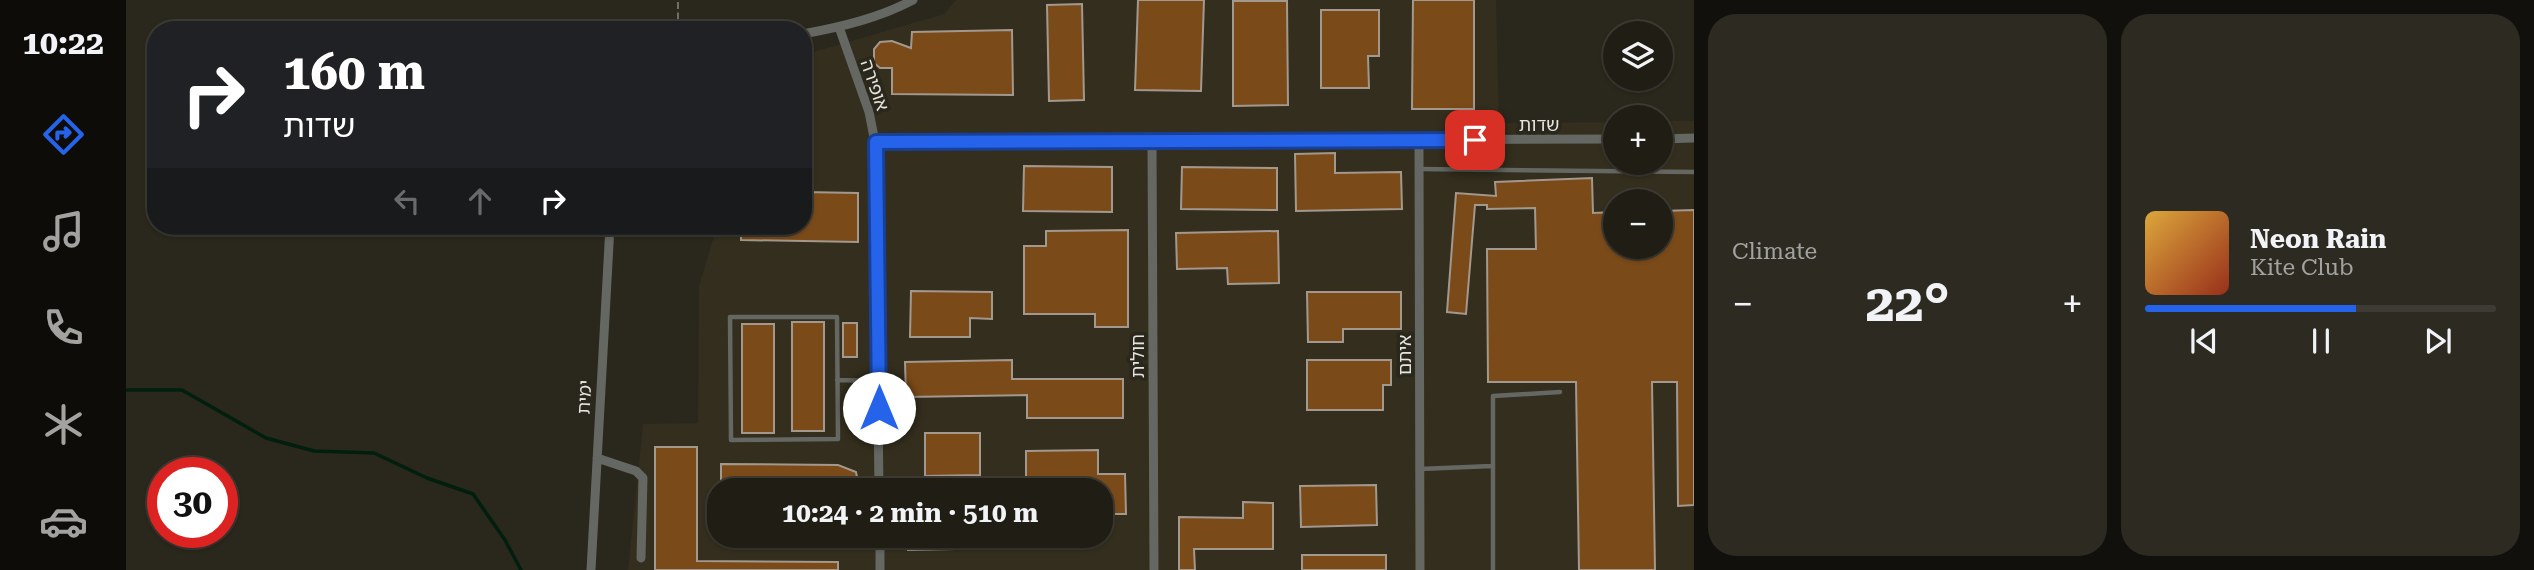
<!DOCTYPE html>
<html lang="en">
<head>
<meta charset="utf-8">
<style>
  body { margin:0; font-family:"Roboto Serif","Noto Sans Hebrew",serif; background:#2d2a22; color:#f1f3f6; height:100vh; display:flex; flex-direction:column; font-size:26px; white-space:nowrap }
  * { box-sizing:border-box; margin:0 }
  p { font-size:23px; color:#a2a2a0 }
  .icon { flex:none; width:38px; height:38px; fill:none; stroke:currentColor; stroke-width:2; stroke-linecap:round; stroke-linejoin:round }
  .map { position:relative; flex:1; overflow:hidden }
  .details { display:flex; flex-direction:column; gap:14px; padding:14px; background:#12100c; width:840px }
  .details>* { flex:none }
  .banner { position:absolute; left:21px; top:21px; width:665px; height:214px; border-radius:28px; box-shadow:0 2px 5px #0004,0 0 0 2px #3d3b34; background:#202124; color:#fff; overflow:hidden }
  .tools { position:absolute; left:1477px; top:21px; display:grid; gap:14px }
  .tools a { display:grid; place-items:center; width:70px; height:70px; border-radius:50%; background:#201d15; box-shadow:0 2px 5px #0004,0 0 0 2px #3d3b34; font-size:35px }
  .speed { position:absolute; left:21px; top:457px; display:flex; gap:14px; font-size:35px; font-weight:700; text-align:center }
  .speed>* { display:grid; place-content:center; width:91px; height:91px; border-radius:50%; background:#201d15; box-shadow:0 2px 5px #0004,0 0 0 2px #3d3b34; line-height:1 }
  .speed .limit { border:10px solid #d22; background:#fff; color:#111 }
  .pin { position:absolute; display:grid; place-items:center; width:60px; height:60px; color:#fff; margin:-30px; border-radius:14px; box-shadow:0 4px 10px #0006 }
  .me { position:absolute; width:77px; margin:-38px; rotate:0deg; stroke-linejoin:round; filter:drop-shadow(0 0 5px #0008) }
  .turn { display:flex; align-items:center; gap:24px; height:147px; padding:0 21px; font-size:32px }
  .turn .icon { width:91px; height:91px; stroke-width:2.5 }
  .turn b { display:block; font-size:49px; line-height:60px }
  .lanes { display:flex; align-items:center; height:66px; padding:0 21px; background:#0003; justify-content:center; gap:35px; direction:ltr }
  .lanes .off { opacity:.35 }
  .big { font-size:52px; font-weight:700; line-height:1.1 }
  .details .tile { flex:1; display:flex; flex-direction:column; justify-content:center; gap:10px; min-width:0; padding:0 24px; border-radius:28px; background:#2d2a22 }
  .song { display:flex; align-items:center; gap:21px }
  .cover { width:84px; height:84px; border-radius:10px; background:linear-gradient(135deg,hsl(40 70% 55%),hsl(10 70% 35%)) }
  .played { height:7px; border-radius:4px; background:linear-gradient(90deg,#2563eb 60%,#3d3b34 60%) }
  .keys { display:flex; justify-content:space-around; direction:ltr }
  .heat { display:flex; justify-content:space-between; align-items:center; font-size:38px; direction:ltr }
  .details .tiles { flex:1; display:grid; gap:14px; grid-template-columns:repeat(2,1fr) }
  .trip { position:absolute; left:581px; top:478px; width:406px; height:70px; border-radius:28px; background:#201d15; box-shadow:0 2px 5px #0004,0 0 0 2px #3d3b34; font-weight:700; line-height:70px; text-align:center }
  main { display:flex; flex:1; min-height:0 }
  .tabs { display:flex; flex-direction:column; width:126px; justify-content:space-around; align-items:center; background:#0d0c08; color:#a2a2a0 }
  .tabs .icon { width:49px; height:49px }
  .tabs .active { color:#2563eb }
  .tabs b { font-size:32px; color:#f1f3f6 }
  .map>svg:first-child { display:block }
  .built { fill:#332e1d; fill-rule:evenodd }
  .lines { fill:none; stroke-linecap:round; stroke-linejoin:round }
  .stream { stroke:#001f0e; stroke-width:3.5 }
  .building { fill:#7a4a19; stroke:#a3988e; stroke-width:2 }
  .path { stroke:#716e65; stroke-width:2; stroke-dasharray:7 3.5; stroke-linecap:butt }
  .service { stroke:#656762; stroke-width:4.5 }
  .minor { stroke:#656762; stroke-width:9 }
  .route-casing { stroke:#184099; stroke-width:18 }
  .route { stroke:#2563eb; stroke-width:12 }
  .labels { text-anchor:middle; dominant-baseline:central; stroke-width:7; stroke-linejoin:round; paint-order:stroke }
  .street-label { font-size:18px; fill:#e6e4dd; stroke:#2a271c }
</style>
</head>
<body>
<main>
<nav class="tabs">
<b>10:22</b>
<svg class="icon active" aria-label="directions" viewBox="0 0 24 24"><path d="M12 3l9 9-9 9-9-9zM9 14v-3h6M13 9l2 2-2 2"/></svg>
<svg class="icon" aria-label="music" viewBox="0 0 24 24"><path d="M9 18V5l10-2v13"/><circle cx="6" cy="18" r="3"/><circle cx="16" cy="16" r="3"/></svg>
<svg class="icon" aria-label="phone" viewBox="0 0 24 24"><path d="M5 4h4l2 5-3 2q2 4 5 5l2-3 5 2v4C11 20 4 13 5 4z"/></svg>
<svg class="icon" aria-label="climate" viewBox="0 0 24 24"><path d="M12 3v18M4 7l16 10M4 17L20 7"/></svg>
<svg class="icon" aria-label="car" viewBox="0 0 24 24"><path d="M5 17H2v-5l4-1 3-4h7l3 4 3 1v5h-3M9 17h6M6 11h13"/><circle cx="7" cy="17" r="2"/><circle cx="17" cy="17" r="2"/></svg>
</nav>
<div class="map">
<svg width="1568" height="570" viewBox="0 0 1568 570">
  <rect width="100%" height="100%" fill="#2a271c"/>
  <path class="built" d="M830,0H1370L1373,123L1489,122V163H1535V121H1568V570H502L517,424L572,423L573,286L591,226H677V55L818,14ZM1489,201H1535V247H1489ZM593,490H975V536H593Z"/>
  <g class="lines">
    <path class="stream" d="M0,390H56L140,438L188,451L248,453L301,478L347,494L379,540L395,570"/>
  </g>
  <path class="building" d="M1012,0H1078L1075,91L1009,90Z
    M1287,0H1348V109H1286Z
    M1107,1H1161L1162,105L1107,106Z
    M956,4L958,100L923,101L921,5Z
    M1195,10H1253V56H1242L1243,88H1195Z
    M886,30L887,95L766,94V68H754L748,63V49L754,42L766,41L785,48L786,32Z
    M1209,153V173L1275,172L1276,209L1170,211L1169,154Z
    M898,166L986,167V212L897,211Z
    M1056,167L1151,168V210L1055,209Z
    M1466,178L1467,213L1489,212V249H1535V211L1568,210V505L1552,506L1551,382H1526L1529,570H1453L1450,382H1362L1361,249H1410L1409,208L1361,209V205H1349L1340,314L1321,312L1330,193L1370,196L1369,182Z
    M677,192L732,193V242L615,240V226H677Z
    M1002,230V327H969V314H898V246H920V231Z
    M1152,231L1153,283L1102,284L1101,268L1051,269L1050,233Z
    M785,291L866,292V319L844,318V337H784Z
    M1181,292H1275V329H1217V342H1182Z
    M666,322H698V431H666Z
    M717,323H731V357H717Z
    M616,324H648V433H616Z
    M886,360V379H997V418H901V395L780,397L779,362Z
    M1181,360H1265V385H1257V410H1181Z
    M799,433H854V475L799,476Z
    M529,447H571V561L712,562V570H529Z
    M972,450V474H999L1000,514H975V490H900V451Z
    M595,464L712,465L730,472L732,482L730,490H595Z
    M1250,485L1251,525L1175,527L1174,486Z
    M1117,502L1147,503V549H1068L1069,570H1053V517L1117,518Z
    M782,536H885V546L829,545V549L782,550Z
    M1176,555H1260V570H1176Z"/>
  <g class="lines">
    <path class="path" d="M552,30V0"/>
    <path class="service" d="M1294,169L1568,172
      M604,317H711L712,439L605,440Z
      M711,380L752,381
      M1294,469L1366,466
      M595,542L754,540
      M1367,570V396L1434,392"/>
    <path class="minor" d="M713,27L743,112L749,142L753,490
      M677,34C715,27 753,18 787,0
      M1535,139L1568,138
      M1293,140L1294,570
      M1026,141L1028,570
      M749,142L1489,139
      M471,458L510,471L517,478L515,558
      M754,536V570
      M465,570L484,226"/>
  </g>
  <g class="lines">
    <g class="route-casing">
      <path id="route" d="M753,408L750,142L1349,140"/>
    </g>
    <use href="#route" class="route"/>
  </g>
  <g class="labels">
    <g class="street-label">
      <text transform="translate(749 85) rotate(71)">אופירה</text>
      <text x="1413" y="124">שדות</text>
      <text transform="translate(1278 355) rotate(-90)">איתם</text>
      <text transform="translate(1011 356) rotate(-90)">חולית</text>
      <text transform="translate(458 397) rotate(-87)">ימית</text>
    </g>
  </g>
</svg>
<div class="tools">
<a><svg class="icon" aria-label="layers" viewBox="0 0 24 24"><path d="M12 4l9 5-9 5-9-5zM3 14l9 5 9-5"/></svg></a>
<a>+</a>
<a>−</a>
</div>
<div class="speed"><div class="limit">30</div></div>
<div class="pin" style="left:1349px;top:140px;background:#d93025"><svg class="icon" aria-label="arrive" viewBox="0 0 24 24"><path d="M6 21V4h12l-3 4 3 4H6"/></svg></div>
<svg class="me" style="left:753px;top:408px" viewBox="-20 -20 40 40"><circle r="19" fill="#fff"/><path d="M0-13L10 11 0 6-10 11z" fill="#2563eb"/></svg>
<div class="trip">10:24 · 2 min · 510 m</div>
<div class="banner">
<div class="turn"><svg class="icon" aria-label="right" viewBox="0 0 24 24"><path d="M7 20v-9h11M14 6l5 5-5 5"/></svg><div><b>160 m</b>שדות</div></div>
<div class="lanes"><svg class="icon off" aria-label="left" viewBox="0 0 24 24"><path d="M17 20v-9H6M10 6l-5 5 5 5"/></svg><svg class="icon off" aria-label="ahead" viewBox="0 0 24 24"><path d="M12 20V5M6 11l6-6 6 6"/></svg><svg class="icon" aria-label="right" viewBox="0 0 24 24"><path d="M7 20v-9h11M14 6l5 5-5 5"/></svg></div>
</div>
</div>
<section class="details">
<div class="tiles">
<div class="tile"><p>Climate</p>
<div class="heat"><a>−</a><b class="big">22°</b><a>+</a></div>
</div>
<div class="tile">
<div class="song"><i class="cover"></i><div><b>Neon Rain</b><p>Kite Club</p></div></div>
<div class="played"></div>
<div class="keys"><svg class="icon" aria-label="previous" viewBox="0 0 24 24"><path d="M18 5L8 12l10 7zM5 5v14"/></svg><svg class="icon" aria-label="pause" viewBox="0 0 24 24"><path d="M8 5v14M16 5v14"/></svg><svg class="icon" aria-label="next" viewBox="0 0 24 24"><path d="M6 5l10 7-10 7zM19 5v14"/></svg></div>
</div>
</div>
</section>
</main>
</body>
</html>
